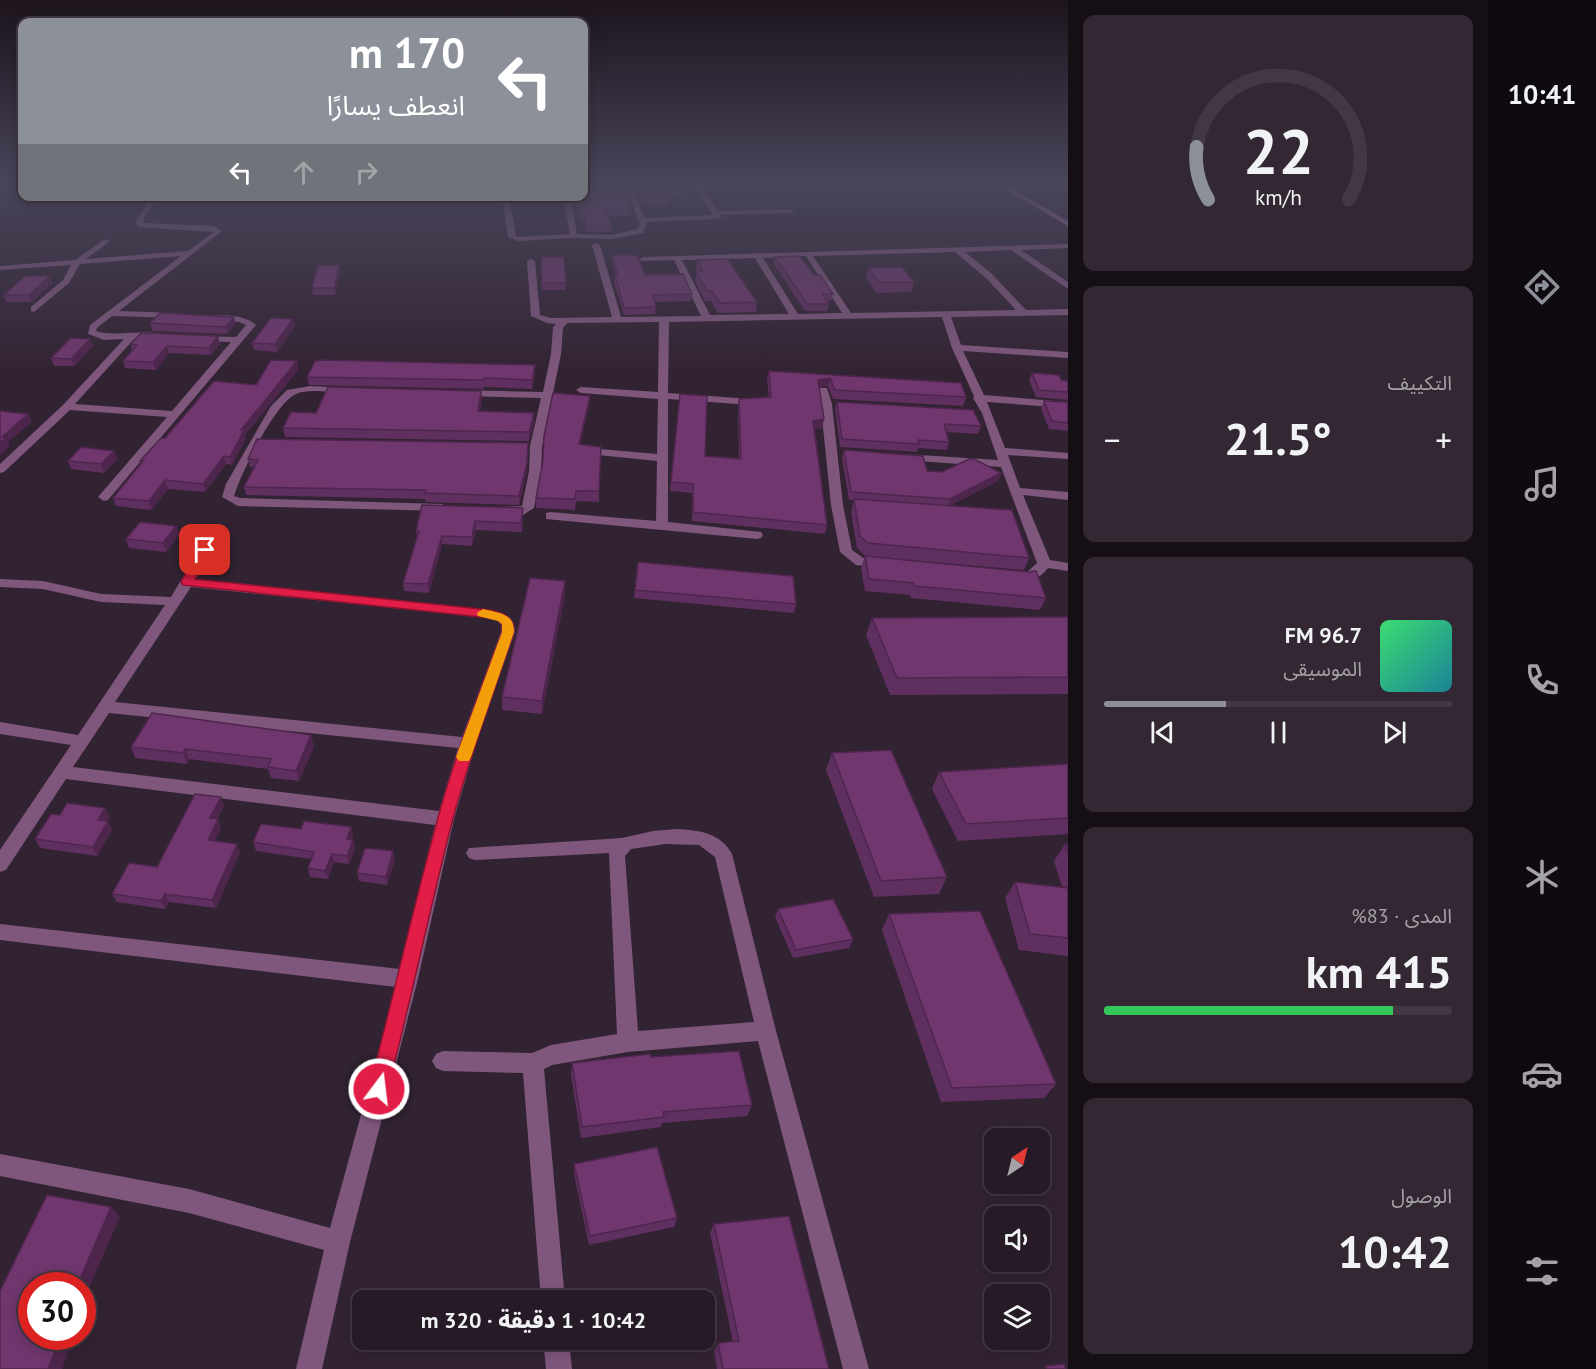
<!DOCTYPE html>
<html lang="ar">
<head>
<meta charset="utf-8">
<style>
  body { margin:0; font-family:"PT Sans","Noto Sans Arabic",sans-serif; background:#322732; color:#f1f3f6; direction:rtl; height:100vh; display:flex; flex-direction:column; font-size:22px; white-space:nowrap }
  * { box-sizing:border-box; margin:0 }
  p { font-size:20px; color:#a4a1a7 }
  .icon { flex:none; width:33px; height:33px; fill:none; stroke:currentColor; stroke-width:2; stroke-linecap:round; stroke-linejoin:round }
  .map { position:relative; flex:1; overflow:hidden; direction:ltr }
  .side { display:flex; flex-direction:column; gap:15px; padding:15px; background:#150e15; width:420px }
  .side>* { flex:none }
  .hud { position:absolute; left:18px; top:18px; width:570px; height:183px; border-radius:12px; box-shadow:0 3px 15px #0003,0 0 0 2px #423843; direction:rtl; background:#8c9099; color:#fff; overflow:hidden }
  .needle { width:39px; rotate:35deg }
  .fabs { position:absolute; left:984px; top:1128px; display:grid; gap:12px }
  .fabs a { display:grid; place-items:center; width:66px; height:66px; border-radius:12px; background:#261a26; box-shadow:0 3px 15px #0003,0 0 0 2px #423843; font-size:30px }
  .speed { position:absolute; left:18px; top:1272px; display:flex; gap:12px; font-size:30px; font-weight:700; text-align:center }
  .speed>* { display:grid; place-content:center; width:78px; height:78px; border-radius:50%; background:#261a26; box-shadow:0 3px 15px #0003,0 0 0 2px #423843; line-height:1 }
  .speed .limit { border:9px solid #d22; background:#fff; color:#111 }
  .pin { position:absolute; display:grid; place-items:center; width:51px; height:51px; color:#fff; margin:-26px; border-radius:12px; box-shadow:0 3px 9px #0006 }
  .me { position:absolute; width:66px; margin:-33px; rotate:15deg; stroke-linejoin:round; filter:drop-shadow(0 0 4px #0008) }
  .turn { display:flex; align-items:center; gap:21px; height:126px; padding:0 24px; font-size:27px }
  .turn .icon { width:78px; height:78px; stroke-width:2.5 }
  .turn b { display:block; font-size:42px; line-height:51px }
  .lanes { display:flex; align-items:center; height:57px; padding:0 24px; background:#0003; justify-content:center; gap:30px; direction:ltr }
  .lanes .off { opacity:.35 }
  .big { font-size:45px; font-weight:800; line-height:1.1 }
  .side .card { flex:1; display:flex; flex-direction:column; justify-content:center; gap:9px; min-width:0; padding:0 21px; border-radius:12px; background:#322732 }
  .side .dial { align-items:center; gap:0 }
  .dial svg { height:156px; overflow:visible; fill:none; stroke:#423843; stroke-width:7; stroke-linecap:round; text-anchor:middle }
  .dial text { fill:#f1f3f6; stroke:none }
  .song { display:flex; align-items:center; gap:18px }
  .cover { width:72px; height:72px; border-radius:9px; background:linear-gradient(135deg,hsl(140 70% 55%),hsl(190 70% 35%)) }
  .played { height:6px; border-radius:3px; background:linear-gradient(90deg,#8c9099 35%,#423843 35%) }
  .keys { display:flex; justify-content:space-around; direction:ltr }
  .heat { display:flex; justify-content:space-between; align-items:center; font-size:33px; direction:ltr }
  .charge { height:9px; border-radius:4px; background:linear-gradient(90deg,#34c759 83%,#423843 0) }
  .trip { position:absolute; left:352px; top:1290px; width:363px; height:60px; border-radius:12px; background:#261a26; box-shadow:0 3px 15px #0003,0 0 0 2px #423843; font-weight:800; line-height:60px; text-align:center; direction:rtl }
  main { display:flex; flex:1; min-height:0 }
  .tab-bar { display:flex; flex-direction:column; width:108px; justify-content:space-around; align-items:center; background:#0f0a0f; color:#a4a1a7 }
  .tab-bar .icon { width:42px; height:42px }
  .tab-bar .selected { color:#8c9099 }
  .tab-bar b { font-size:27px; color:#f1f3f6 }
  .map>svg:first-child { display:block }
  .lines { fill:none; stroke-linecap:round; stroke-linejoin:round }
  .street { fill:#7f577d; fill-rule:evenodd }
  .secondary { fill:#af70ad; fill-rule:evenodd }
  .wall { fill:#5f2f5f }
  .shaded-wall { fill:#4e264d }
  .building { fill:#6f376e; stroke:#4e264d; stroke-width:1.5 }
  .route { fill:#e11d48; stroke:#92132f; stroke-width:1.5 }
  .slow { fill:#f59e0b }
</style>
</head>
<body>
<main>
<nav class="tab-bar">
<b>10:41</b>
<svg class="icon selected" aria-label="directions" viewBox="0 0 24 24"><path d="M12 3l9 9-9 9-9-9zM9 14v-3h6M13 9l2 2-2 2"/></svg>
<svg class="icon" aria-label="music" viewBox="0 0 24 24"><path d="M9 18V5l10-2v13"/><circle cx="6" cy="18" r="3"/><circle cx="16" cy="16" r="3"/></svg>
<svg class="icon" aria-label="phone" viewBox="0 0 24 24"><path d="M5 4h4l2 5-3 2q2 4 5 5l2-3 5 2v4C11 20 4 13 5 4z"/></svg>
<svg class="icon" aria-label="climate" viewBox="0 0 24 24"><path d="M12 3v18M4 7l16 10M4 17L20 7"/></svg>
<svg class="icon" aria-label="car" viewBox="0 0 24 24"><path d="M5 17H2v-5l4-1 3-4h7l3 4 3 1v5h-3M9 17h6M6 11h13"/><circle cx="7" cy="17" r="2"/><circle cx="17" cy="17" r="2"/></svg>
<svg class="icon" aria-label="filters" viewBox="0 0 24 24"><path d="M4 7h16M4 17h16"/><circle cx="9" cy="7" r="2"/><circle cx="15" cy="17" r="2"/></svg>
</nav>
<section class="side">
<div class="card dial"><svg viewBox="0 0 100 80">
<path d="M14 69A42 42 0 1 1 86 69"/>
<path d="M14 69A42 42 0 0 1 8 42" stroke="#8c9099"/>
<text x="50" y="56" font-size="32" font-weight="700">22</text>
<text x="50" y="72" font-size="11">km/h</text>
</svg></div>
<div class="card"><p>التكييف</p>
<div class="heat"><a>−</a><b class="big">21.5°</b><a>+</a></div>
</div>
<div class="card">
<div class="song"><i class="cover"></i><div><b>96.7 FM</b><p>الموسيقى</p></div></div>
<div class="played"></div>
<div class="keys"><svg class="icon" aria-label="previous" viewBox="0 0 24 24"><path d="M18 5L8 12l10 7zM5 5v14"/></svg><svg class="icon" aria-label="pause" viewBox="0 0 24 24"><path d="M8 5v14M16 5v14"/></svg><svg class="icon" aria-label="next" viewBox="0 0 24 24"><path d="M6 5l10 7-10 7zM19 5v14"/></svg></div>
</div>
<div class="card"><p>المدى · 83%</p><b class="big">415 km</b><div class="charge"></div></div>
<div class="card"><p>الوصول</p><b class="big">10:42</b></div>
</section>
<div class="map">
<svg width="1068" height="1369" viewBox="0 0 1068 1369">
  <rect width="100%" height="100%" fill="#322332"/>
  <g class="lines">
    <path class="street" d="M623,181H629L645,218L713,215L692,181H698L718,211L791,209L795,211L791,213L720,215L722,217L718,219L647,222L643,233L612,239L574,238L518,241L508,237L502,196H509L516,236L519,237L570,234L563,196H570L577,234L612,235L637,229L640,224Z
      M772,181H778L783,187L778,188Z
      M0,187L10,189L0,191Z
      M153,196H160L145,216L143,223L213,226L222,231L119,311L176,313L181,316L179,318L112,316L97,328L96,331C116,338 151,327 165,336L160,339H134L75,404L172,411L231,342L199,341L196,340V336L236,337L246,325L239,322L212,320V316C226,314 245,315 256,325L108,500L104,501L98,497L167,417L70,410L4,472L0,473V464L63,405L124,339L104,340L88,334L90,325L181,256L80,264L69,283L34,312L31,311V307L63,280L71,265L0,270V266L75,260L105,239L109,241L108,243L86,259L188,251L214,232L138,227L135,222Z
      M596,243L600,245L621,317L701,316L674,260L641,261L640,259L644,257L1068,244V248L1021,250L1068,282V289L1011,250L965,252L992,274L1026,310L1068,309V315L951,317L961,345L1068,352V358L963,351L984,395L1068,402V408L987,402L1005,448L1068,453V459L1008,455L1020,488L1068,492V500L1023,495L1050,560L1068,563V571L1048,568C1041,577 1032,582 1020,582L1013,578L1015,575L1026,573L1037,563L1001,467L904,460L898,457L904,454L998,460L982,413L973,398L974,396L952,348L942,317L669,322L668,393L751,399L756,402L751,405L668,399V522L761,532L763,535L761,538L757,539L546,519V513L550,512L656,521L657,461L588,454L582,451L588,448L657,454L658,399L581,393L576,390L581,387L658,392L659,322L567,323L563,328L561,354L542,446L541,471L534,508L523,515L501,513V507L522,506L529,471L530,446L541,398L461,396L456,393L461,390L543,392L551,354L553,327L556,324L547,323L531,316L527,261L531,259L535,261L540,315L551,318L612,317L592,245ZM955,252L986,278L1016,310L851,313L813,256ZM806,256L842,313L798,314L763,258ZM755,258L789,314L710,315L682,260Z
      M310,386L347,388L352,391L347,394C332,393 310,388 296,394C275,403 241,473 234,496L240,498L442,504L448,508L446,511L238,506L222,497L226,484L271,406L287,390Z
      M819,388H827L832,404L843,505L852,550L865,559L887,562L889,565L887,568L856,565L840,552L831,505Z
      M205,547L211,551L196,579L490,610C504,613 515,616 515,632L476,743L454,819L418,979L350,1242L322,1369H296L324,1250L189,1213L0,1176V1154L189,1189L330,1228L396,987L0,940V924L400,969L435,825L66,779L6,870L0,872V850L71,745L0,734V722L78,735L165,605L101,602L43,589L0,587V579L43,581L101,594L171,597L200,548ZM191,587L490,618L497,620L501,625V632L462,737L115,702ZM109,713L458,748L439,811L73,767Z
      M677,829C699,830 721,833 732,854L776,1031L869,1369H843L758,1041L628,1052L552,1065L544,1069L565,1300H541L523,1073L443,1071L436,1068L432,1061L436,1054L443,1051L532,1053L551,1045L617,1034L609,853L475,860L469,858L466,853L469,848L622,838L653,831ZM665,844L699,845L715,857L754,1022L638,1031L625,856L631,849Z
      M543,1340H569L572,1369H546Z"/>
    <path class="secondary" d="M991,181H998L1068,221V226Z"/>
  </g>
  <path class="wall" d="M631,181H689L693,188V194L667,195L669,199L668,206H642Z
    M572,196L631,200V206H630L631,210V216H608L612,226L611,232H586L582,218H578Z
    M612,255L645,275L692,294L691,301L654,302L656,307L655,314L624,315L614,282L615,275H616L612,262Z
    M775,257L814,275L833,294L831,301H827L829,304L827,311H805L774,264Z
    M697,260L757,302L756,312L718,313L711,301H705L695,281L697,272L696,269Z
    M541,264L566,283V290H542Z
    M868,268L914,282L911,292L877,293L866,278Z
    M340,272L335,295H313L312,288Z
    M50,276L52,283L32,302H6L4,295Z
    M234,317L235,324L227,334L152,331L150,323Z
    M293,319L295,326L277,352L254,350L252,343Z
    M218,336L220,344L211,355L169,353L156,370L125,368L123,361L132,350L131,344Z
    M93,346L74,366H54L51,358Z
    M299,369L245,435L246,438L232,465L226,464L205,492L168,489L151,510L116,506L113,498L141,464L140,461L165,438L256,385Z
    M769,371L961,383L966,397L963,406L833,399L828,386L819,388L822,428L815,429L827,525L825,534L692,521V493L670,491L680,394L705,456L739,458L738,407L739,399L769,397L767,379Z
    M535,373L532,389L484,387V389L309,385L307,377Z
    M1032,373L1061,380L1068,381V400L1036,397L1029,380Z
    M482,399L480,411L534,421L529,441L285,437L283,428L316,413Z
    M1044,401L1068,402V431L1049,429L1041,408Z
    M837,402L981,426L978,434L946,432L949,442L947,450L918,448L917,452L840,447L835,409Z
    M589,406L580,444L599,491V502L576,501L575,510L536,508V498Z
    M844,450L927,471L1001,473L998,481L949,506L1029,558L1024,570L865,556L857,548L851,512L854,500H849L842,459Z
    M114,451L117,459L104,473L71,469L68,461Z
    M248,459L527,471L519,505L426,502L425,499L246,495L244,487L254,467H250Z
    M422,505L523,516L522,532L476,530L472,546L442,544L429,593L404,591L403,583L417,539L416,531Z
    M176,526L179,535L166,552L129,548L126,539Z
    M865,556L1046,598L1040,610L911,598L910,595L865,591L861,568Z
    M638,562L796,604L794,613L634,598Z
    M565,581V594L542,714L502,710V697Z
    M1068,617V694L890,695L866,635L872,618Z
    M314,746L299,781L271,778L268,769L189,759L187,764L135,758L131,747Z
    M832,753L947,877L939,894L874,897L826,770Z
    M1068,764V834L958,841L932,789L939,772Z
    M224,806L217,819H218L221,827L215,841L240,852L216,908L169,902L165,909L117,902L112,894L157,867Z
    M60,815L110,817L107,821L112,830L97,856L40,848L35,839Z
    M353,835L352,840H353L355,848L349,864L334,862L328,879L310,877L308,868L311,859L256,851L253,842Z
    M1065,844H1068V956L1019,950L1005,898L1015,882L1062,887L1054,861Z
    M393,851L395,860L387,885L359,881L357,873Z
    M778,909L853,939L849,948L793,958L775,917Z
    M889,914L1056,1084L1044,1098L941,1102L882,930Z
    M651,1057L752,1105L747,1116L662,1123L661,1127L581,1138L571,1075L572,1063Z
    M574,1164L677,1218L674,1227L589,1245L574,1174Z
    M714,1224L829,1369H717L714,1351L718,1343L733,1342L710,1233Z"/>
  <path class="shaded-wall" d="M339,265L340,272L335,295L334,288Z
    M50,276L52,283L32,302L29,295Z
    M234,317L235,324L227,334L226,327Z
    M293,319L295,326L277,352L275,344Z
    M218,336L220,344L211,355L209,348Z
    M90,339L93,346L74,366L71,359Z
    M167,346L169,353L156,370L153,362Z
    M297,361L299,369L245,435L246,438L232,465L230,457L241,430Z
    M535,365V373L532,389V380Z
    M830,378L828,386L816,389L818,380Z
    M481,391L482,399L478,420V411Z
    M590,396L589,406L578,454L579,444Z
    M534,413V421L529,441V432Z
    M28,414L32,422L8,442L10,446L0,455V443L2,437Z
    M824,419L822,428L812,430L813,421Z
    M528,443L527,471L519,505V496Z
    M114,451L117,459L104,473L101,464Z
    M224,456L226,464L205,492L203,484Z
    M1001,473L998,481L947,507L950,499Z
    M165,480L168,489L151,510L149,501Z
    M475,521L476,530L472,546V537Z
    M176,526L179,535L166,552L163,543Z
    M442,536V544L429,593L428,584Z
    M565,581V594L542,714V701Z
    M311,735L314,746L299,781L296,771Z
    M185,749L189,759L187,764L183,753Z
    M221,797L224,806L213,826L210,818Z
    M105,808L110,817L103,829L98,820Z
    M218,819L221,827L212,848L208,840Z
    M108,821L112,830L97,856L93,847Z
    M351,827L353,835L349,847L347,839Z
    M353,840L355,848L349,864L347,856Z
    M237,844L240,852L216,908L212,900Z
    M393,851L395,860L387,885L386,877Z
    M332,854L334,862L328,879L325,871Z
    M165,894L169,902L165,909L161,901Z
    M111,1207L120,1217L82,1304V1286H77Z
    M61,1336H74L62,1369H48Z"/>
  <path class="building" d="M584,181H623L631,200H627L631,210H606L612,226H586L582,211H578L574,196H584Z
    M634,181H689L693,188L664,189L669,199L643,200Z
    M612,255H637L645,275L683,274L692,294L652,295L656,307L624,308L615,275H618Z
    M799,256L814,275H820L833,294H822L829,304H807L775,257Z
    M541,257H564L566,283H542Z
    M727,259L757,302L720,303L712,291H707L696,272L703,271L697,260Z
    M339,265L334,288H312L318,266Z
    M902,267L914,282H879L868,268Z
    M25,276H50L29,295H4Z
    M160,313L234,317L226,327L150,323Z
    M271,318L293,319L275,344L252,343Z
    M141,333L218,336L209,348L167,346L153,362L123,361L137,345L131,344Z
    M71,338L90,339L71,359L51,358Z
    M271,360L297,361L241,430H244L230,457L224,456L203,484L165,480L149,501L113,498L143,461H140L161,438H165L214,381L256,385Z
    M323,360L535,365L532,380L484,378L483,380L307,377L315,361Z
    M769,371L961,383L966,397L835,390L830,378L818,380L824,419L813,421L827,525L693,512V484L671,482L680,394L707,396L705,456L741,459L739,399L771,397Z
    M1032,373L1059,375L1061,380L1068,381V392L1039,390Z
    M328,387L481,391L478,411L534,413L529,432L283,428L291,412L316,413Z
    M553,393L590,396L579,444L601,447L599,491H576L575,499L536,498L543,461L544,436Z
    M1044,401L1068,402V423L1052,421Z
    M837,402L973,410L981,426L944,424L949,442L918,440L919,444L842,439Z
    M0,411L28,414L2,437L6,438L0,443Z
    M257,439L528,443L527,463L519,496L425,493L426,490L244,487L258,460L248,459Z
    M81,447L114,451L101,464L68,461Z
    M844,450L923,456L927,471L942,472L969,459H974L1001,473L950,499L851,492Z
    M854,499L1012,510L1029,558L868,543L860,536Z
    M422,505L523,508L521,523L475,521L472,537L442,536L428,584L403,583L419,531H416Z
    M140,522L176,526L163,543L126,539Z
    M865,556L1029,572L1034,571H1036L1046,598L915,586L914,583L869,579Z
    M638,562L793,576L796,604L635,590Z
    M530,578L565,581L542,701L502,697Z
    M1068,617V677L897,678L872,618Z
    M152,713L311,735L296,771L268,767L271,759L185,749L183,753L131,747Z
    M891,750L947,877L881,881L832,753Z
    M1068,764V818L966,824L939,772Z
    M195,794L221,797L210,818L218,819L208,840L237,844L212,900L165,894L161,901L112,894L129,863L157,867Z
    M67,803L105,808L98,820L108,821L93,847L35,839L51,814L60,815Z
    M304,821L351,827L347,839L353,840L347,856L332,854L325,871L308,868L314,852L253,842L261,824L301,829Z
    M1065,844H1068V854Z
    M365,848L393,851L386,877L357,873Z
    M1015,882L1068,888V938L1030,934Z
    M833,899L853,939L796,950L778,909Z
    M980,911L1056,1084L952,1088L889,914Z
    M739,1051L752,1105L663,1112L664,1117L582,1127L572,1063L650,1054L651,1057Z
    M657,1147L677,1218L590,1236L574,1164Z
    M47,1195L111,1207L77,1286H32V1336H61L48,1369H0V1291Z
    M789,1216L829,1369H723L718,1343L739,1341L714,1224Z
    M1064,1364L1066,1369H1047L1046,1366Z"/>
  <linearGradient id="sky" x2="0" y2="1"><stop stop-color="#1c131c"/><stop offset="0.49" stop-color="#49455a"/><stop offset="1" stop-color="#49455a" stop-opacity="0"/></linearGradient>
  <rect width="1068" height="372" fill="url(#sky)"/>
  <path class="route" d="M205,547L211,550L195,579L490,610C504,614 514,616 514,632C493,694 470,755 453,818C430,908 411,999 388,1089L386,1096L379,1099L372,1096L369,1089C393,999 413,908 438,818C455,755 479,694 502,632V624L498,620L490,618L183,585L181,582L199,550Z"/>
  <path class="slow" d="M483,609C499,613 514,613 514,632L471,757L469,761H459L456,757L502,632V624L498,621L478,616L477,613Z"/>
</svg>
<div class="fabs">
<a><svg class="needle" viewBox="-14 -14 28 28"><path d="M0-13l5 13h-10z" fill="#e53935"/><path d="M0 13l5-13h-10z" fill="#a4a1a7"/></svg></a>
<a><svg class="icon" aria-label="sound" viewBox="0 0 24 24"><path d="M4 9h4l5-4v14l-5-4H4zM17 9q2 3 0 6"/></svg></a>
<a><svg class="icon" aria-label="layers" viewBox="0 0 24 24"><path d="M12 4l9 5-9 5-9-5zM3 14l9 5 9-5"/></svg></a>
</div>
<div class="speed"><div class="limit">30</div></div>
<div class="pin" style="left:205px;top:550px;background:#d93025"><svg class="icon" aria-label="arrive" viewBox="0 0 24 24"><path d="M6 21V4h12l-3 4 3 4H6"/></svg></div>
<svg class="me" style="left:379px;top:1089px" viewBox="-20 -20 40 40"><circle r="17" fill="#e11d48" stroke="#fff" stroke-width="3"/><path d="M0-11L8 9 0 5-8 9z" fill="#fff"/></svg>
<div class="trip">10:42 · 1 دقيقة · 320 m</div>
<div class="hud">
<div class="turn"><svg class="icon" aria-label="left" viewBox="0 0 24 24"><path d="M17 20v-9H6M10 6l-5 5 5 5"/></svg><div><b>170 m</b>انعطف يسارًا</div></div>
<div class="lanes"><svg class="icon" aria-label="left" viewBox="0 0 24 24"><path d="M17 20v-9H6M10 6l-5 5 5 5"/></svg><svg class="icon off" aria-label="ahead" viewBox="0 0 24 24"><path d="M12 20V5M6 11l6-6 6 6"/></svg><svg class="icon off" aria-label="right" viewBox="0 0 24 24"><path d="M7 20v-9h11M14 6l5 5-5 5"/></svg></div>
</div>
</div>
</main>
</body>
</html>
